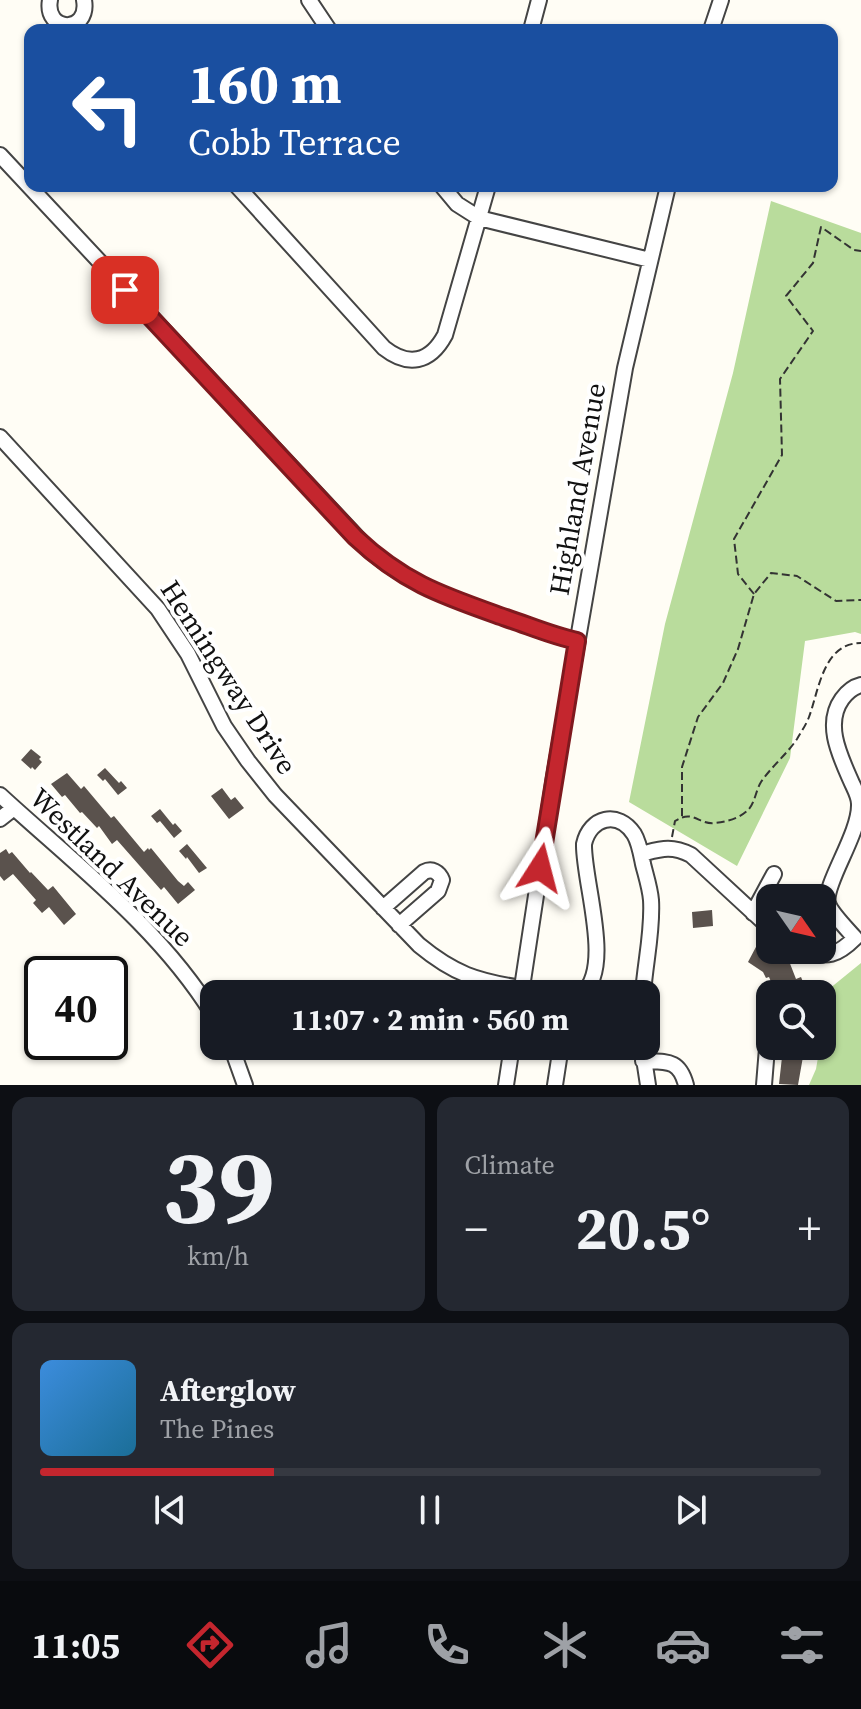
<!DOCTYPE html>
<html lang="en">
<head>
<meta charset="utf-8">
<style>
  body { margin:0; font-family:"Source Serif 4",serif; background:#242831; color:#f1f3f6; height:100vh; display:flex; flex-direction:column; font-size:30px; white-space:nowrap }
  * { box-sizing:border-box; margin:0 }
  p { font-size:26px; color:#9ea1a6 }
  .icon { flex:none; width:44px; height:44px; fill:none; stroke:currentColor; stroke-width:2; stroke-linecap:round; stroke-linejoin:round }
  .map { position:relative; height:1085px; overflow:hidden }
  .details { display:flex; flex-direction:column; gap:12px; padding:12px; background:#0d0f14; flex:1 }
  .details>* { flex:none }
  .guide { position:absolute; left:24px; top:24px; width:814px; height:168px; border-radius:16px; box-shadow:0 2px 6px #0004; background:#1a4fa0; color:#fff; overflow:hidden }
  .needle { width:52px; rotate:124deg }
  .buttons { position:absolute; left:756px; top:884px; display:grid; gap:16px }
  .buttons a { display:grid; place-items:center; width:80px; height:80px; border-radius:16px; background:#171b24; box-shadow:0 2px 6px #0004; font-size:40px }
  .speed { position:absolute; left:24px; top:956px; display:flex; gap:16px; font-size:40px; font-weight:700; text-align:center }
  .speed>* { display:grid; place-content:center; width:104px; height:104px; border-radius:50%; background:#171b24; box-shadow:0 2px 6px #0004; line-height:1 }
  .speed .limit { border:4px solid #111; border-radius:12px; background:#fff; color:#111 }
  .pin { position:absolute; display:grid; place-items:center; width:68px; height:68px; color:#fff; margin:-34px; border-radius:16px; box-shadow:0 4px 12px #0006 }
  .me { position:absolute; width:88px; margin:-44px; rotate:9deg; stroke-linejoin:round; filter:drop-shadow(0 0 6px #0008) }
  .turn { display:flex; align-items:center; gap:28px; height:168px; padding:0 32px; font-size:36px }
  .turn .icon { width:104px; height:104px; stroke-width:2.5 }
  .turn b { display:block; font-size:56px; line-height:68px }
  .big { font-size:60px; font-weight:700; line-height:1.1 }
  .details .card { flex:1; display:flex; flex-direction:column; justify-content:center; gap:12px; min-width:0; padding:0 28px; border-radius:16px; background:#242831 }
  .details .dial { align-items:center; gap:0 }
  .dial b { font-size:104px; line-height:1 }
  .song { display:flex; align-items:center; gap:24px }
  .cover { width:96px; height:96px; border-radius:12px; background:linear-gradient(135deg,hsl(210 70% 55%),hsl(200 70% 35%)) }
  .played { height:8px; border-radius:4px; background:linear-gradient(90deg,#c4262e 30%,#363941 30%) }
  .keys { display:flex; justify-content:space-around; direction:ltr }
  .heat { display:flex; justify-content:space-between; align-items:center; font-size:44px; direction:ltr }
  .details .tiles { flex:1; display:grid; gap:12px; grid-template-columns:1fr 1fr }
  .card:last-child { grid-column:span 2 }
  .trip { position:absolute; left:200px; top:980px; width:460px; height:80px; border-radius:16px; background:#171b24; box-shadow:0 2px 6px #0004; font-weight:700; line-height:80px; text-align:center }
  .tab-bar { display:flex; height:128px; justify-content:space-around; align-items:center; background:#090b0e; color:#9ea1a6 }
  .tab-bar .icon { width:56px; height:56px }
  .tab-bar .selected { color:#c4262e }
  .tab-bar b { font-size:36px; color:#f1f3f6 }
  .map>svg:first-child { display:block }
  .forest { fill:#b9dc9c }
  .building { fill:#5a524d }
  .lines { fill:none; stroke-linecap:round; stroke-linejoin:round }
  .minor-casing { stroke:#444; stroke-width:18 }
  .path { stroke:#333; stroke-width:2; stroke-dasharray:8 4; stroke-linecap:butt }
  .minor { stroke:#fff; stroke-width:14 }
  .route-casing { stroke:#7f191e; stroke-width:20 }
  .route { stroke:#c4262e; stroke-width:14 }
  .labels { text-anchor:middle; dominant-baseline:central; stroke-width:8; stroke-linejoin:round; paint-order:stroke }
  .street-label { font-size:28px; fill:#111; stroke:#fff }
</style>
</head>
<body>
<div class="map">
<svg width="861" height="1085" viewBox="0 0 861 1085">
  <rect width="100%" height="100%" fill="#fffdf5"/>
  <path class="forest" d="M771,201L861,233V634L855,632L805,641L790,758L737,866L629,802L665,624L733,373Z
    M861,963V1085H809L816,1069L820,1046H822V1032L829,989Z"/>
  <path class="building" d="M31,749L41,757L39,759L42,762L35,770L32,767L31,769L21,760Z
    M105,768L119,783L121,781L127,788L118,795L105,779L103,781L97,775Z
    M67,773L81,789L84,786L111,818L114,816L144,852L148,848L149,850L151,848L178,881L184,886L188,882L195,890L178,904L164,887L161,890L117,840L112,844L99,826L97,828L82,812L80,813L65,795L62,797L51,784Z
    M222,788L231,800L235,797L244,808L229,819L211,796Z
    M160,809L173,825L175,823L182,831L174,838L160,821L157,823L151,816Z
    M187,844L207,868L199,873L187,857L186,859L179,851Z
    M6,849L9,854L12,852L30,873L31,872L48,890L53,886L76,914L64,925L49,907L42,913L33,903L36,900L13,874L4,881L0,876V853Z
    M712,910L713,926L693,928L692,912Z
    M757,945L789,961L796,979L801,977L808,994H776L769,977L766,978L763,972L748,962Z
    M783,1048L804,1051L798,1085L779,1084Z"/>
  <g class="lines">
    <g class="minor-casing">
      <path id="minor" d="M50,0C44,33 90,34 84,0
        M309,0L329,30
        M531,30L539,0
        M711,30L721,0
        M0,155L369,550C413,587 454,599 506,618C529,626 553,636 577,641
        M237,186L384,348C408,367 430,363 445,335L488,186
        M442,186L457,204L479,218L650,260
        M0,437L158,609L188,654L224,726L248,761L275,795L419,945C454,974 477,981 521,988
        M0,795C75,864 160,928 214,1016
        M0,819L14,808
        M641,854C661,849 671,845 691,855L770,928
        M383,908L424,872C432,868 439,872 442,880L438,891L399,925
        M753,913L774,874
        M803,950C827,959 838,955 855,938C849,931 830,912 828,903C823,885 860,834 859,804C859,796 854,788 851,781C840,756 824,724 842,699C847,692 853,687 861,685
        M521,991L548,994
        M521,994L554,777L625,368L668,186
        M582,994C614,968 583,881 584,844C590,817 618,810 634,834C639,842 641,854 643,864C646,876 650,888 651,900C653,931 645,963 643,994
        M231,1046L245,1085
        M642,1046L648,1085
        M643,1061C667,1062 679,1059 686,1085
        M506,1085L512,1046
        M555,1085L561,1046
        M764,1085L767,1048L766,1025"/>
    </g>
    <path class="path" d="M754,594L738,574L734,539L782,455L780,379L813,331L786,296L813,263L821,227L854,250L861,251
      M682,816V767L698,717L723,683L738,649L754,594L771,573L797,576L836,601L861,600
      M672,837L675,821C694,809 698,825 715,823C726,822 741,818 749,809C755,802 756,790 761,782C772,766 787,754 797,739C801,732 806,725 809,717C819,690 823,643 861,643"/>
    <use href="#minor" class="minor"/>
  </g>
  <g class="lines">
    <g class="route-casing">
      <path id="route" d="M125,290L355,537C405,584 444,596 506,618C530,626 553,636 577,641L540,868"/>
    </g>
    <use href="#route" class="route"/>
  </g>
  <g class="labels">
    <g class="street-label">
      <text transform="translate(577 489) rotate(-80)">Highland Avenue</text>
      <text transform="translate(229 677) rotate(57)">Hemingway Drive</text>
      <text transform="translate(112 867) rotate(44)">Westland Avenue</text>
    </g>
  </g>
</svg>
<div class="buttons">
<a><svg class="needle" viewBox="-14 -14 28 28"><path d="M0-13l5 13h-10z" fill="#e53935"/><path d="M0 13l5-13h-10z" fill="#9ea1a6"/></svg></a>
<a><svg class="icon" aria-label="search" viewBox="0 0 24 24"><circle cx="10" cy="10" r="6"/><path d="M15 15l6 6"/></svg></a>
</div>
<div class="speed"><div class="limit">40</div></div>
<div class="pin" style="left:125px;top:290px;background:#d93025"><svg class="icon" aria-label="arrive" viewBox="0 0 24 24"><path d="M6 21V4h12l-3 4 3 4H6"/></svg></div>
<svg class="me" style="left:540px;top:868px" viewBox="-20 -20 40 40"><path d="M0-17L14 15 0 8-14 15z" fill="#c4262e" stroke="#fff" stroke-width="4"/></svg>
<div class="trip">11:07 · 2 min · 560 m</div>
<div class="guide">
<div class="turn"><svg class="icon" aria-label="left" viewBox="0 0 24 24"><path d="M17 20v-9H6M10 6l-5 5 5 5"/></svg><div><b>160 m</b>Cobb Terrace</div></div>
</div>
</div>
<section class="details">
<div class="tiles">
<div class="card dial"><b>39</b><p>km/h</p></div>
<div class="card"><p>Climate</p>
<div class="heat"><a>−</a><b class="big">20.5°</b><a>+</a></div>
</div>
<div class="card">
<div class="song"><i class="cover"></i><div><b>Afterglow</b><p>The Pines</p></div></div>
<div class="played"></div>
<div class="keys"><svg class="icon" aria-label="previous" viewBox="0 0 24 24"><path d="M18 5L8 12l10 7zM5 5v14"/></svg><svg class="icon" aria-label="pause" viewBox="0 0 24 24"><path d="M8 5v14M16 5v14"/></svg><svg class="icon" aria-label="next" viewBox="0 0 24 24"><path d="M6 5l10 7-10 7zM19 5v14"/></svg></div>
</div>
</div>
</section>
<nav class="tab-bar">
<b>11:05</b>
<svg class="icon selected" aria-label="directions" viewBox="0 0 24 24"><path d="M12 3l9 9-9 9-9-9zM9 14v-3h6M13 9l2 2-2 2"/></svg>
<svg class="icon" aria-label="music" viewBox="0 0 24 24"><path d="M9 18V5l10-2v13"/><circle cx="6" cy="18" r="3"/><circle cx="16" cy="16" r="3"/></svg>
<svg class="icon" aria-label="phone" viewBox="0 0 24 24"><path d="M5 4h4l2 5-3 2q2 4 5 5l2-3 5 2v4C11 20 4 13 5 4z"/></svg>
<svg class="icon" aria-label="climate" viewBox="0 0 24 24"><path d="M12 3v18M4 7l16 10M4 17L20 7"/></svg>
<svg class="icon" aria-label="car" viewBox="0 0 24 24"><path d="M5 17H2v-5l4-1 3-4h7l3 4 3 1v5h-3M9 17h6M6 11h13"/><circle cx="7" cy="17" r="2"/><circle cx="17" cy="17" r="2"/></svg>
<svg class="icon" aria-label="filters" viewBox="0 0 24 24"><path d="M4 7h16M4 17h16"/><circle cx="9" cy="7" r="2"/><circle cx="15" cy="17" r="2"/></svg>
</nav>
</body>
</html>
